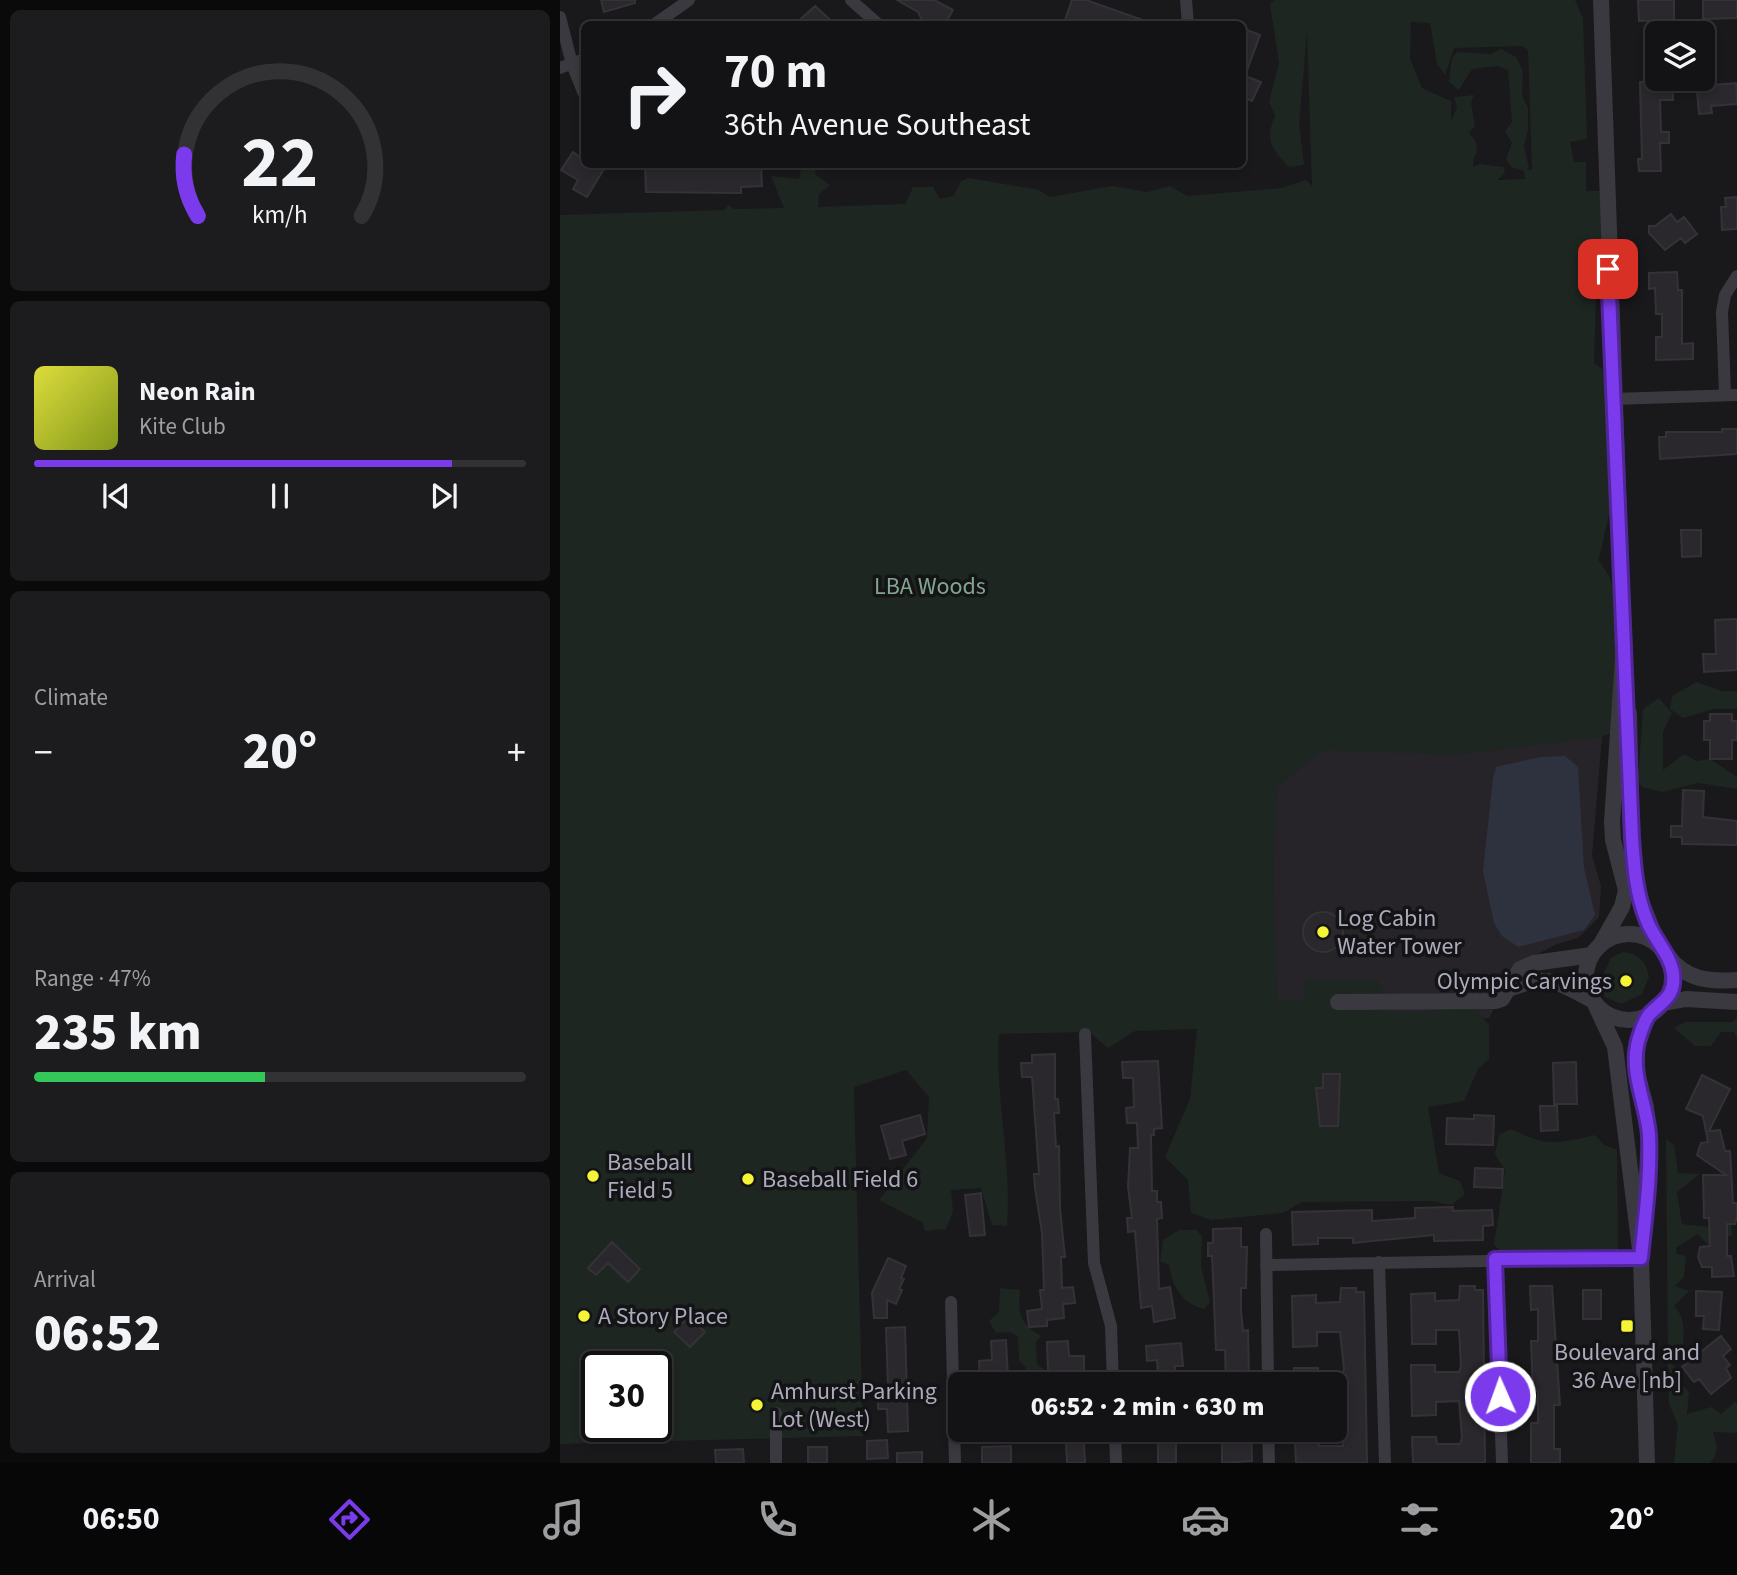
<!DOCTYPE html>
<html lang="en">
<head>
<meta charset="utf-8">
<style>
  body { margin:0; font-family:"Source Sans 3",sans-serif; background:#1c1b1d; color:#f1f3f6; height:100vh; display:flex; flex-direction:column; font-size:26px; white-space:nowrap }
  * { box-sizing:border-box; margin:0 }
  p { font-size:23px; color:#9d9ea0 }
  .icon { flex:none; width:38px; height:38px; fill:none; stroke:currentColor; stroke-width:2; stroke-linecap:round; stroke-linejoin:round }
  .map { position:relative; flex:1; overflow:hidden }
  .details { display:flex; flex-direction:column; gap:10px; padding:10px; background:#0a0a0b; width:560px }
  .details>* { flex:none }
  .top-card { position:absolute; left:21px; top:21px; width:665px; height:147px; border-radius:10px; box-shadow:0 4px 10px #0003,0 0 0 2px #323234; background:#131214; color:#f1f3f6; overflow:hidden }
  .fabs { position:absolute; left:1085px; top:21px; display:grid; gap:14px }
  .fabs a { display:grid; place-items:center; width:70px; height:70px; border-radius:10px; background:#131214; box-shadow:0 4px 10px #0003,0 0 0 2px #323234; font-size:35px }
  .speed { position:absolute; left:21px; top:1351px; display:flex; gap:14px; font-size:35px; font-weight:700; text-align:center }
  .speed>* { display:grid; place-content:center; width:91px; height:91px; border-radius:50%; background:#131214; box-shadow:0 4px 10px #0003,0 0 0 2px #323234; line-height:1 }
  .speed .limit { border:4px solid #111; border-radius:10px; background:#fff; color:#111 }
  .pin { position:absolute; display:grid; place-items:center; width:60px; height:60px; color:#fff; margin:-30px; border-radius:14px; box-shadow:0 4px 10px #0006 }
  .me { position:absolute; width:77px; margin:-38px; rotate:358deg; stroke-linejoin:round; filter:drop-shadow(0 0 5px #0008) }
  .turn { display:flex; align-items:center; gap:24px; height:147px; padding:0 28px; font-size:32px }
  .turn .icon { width:91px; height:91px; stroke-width:2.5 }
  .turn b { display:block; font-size:49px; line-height:60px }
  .big { font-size:52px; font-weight:800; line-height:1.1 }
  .details .tile { flex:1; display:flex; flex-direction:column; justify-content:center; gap:10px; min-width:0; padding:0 24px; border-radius:10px; background:#1c1b1d }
  .details .dial { align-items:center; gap:0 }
  .dial svg { height:182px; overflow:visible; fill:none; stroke:#323234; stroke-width:7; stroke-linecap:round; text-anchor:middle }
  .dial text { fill:#f1f3f6; stroke:none }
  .song { display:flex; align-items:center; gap:21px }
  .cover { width:84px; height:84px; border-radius:10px; background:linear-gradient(135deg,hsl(60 70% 55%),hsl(70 70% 35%)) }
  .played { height:7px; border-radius:4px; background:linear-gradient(90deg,#7c3aed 85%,#323234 85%) }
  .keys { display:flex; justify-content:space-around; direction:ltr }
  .heat { display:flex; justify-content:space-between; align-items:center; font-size:38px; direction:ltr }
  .charge { height:10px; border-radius:5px; background:linear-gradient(90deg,#34c759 47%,#323234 0) }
  .trip { position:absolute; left:388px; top:1372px; width:399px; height:70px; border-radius:10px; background:#131214; box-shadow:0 4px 10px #0003,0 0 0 2px #323234; font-weight:800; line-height:70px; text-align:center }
  .tabs { display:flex; height:112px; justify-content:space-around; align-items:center; background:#080708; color:#9d9ea0 }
  .tabs .icon { width:49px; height:49px }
  .tabs .active { color:#7c3aed }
  .tabs b { font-size:32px; color:#f1f3f6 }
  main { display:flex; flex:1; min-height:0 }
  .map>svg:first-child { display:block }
  .built { fill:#262428 }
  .green { fill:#1e2622; fill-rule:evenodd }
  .water { fill:#2e323f }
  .building { fill:#2a282c; stroke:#343237; stroke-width:2 }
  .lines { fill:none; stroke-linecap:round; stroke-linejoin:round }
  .minor { stroke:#3a3940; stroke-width:12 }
  .tertiary { stroke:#3a3940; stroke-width:16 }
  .route-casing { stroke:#51269a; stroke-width:18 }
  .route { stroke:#7c3aed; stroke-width:12 }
  .poi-dot { fill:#f5f436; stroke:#141316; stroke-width:2.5 }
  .labels { text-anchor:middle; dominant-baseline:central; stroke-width:7; stroke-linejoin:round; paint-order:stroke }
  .park-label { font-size:24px; fill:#81a690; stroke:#141316 }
  .poi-label { font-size:24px; fill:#ababbb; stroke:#141316; text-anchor:start }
</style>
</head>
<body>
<main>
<section class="details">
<div class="tile dial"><svg viewBox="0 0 100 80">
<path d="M14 69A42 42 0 1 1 86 69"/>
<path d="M14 69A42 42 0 0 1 8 42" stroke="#7c3aed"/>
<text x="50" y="56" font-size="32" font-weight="700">22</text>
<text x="50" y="72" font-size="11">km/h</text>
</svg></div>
<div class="tile">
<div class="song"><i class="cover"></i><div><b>Neon Rain</b><p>Kite Club</p></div></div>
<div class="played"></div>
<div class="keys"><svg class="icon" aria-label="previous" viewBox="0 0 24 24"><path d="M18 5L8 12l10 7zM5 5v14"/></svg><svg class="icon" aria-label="pause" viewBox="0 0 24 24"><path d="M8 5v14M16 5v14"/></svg><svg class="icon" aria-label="next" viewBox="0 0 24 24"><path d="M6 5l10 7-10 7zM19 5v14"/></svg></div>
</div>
<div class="tile"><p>Climate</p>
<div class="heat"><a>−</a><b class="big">20°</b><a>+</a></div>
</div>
<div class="tile"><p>Range · 47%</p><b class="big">235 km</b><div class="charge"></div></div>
<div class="tile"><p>Arrival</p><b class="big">06:52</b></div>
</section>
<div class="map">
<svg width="1177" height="1463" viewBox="0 0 1177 1463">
  <rect width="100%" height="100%" fill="#19181b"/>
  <path class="built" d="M1042,737L1032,856L1041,886L1039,917L1018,938L997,944L958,964L929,1018L711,1025L702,747Z"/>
  <path class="green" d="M715,0H1015L1023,18L1027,139L1010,142L1014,162H1026V191H1045L1049,295L1036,296L1034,363L1052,376L1057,497C1048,507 1044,544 1038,560C1053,578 1056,593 1057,616L1053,621L1063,614L1058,730L1042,737L896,755L763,750L717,788L714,873L717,999H744V979L817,980L839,1013L914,1007L929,1025V1059L918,1069L904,1101L868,1107L879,1173L900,1181L905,1194L892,1205L871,1201L742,1202L723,1213L652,1220L631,1213L628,1180L605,1157L630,1099L637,1029L575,1031L548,1048L529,1032L439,1034C435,1098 452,1162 447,1226L432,1225L421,1188L391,1190L393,1212L386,1229L365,1231L363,1223L319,1200L367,1138L369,1097L346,1070L294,1087L303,1436L0,1444V215L164,210L168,205L174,209L224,208L211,176L239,179L242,164L257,165L255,174L270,185L259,194L258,207L345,204L353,187H373L380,199L394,196L401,181L409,178L479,190L490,197L552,186L587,192L610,186L627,196L721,188L746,180L752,186L747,33L739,124L744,165L729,167C711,148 705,141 715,115L709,102L719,63L710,4ZM851,22L870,23L877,64L885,75L894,48L962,46L968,50L972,170H966L969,168L964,146L968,130V108L962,95L963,71L956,57L941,49L931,54L897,52L892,58L889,82L899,90L912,69L937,66L948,70L952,122L945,131L952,143L946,159L951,167L964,171L965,179L938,180L945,172L944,167L920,164L913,167L914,157L917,153L916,142L909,133L915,126L911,103L914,95L894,97L897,107L891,121V101L862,88L850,58ZM37,1367H96V1426H37Z
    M1136,682L1162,691H1177V709H1154L1123,718L1110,709L1112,696Z
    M1099,698L1112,713L1103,732V770L1124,754L1137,761L1150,759L1177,777V789L1138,783L1102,792L1082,787L1078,780L1083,709Z
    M1063,952C1078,953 1087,962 1089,977L1082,994L1061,1004L1045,997L1040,981L1051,958Z
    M1177,1017V1039L1174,1032H1161L1151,1046H1135L1114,1028L1125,1022H1173Z
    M951,1129C988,1147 995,1144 1035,1135L1043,1144L1057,1150L1058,1258L949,1259L934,1245L945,1171L935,1154L939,1135Z
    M1106,1139L1114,1145L1118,1173L1140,1174L1117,1192L1122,1224L1150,1227L1163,1219L1171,1224L1172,1235L1150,1247L1138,1234L1116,1248L1117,1254L1126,1256L1124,1277L1115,1286L1129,1291L1114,1306C1127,1319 1124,1337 1122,1355L1108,1356Z
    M619,1230H636L642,1236L641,1267L650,1302L644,1309C623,1304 612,1287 609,1265L600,1261L603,1240Z
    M440,1288L460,1290C458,1315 460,1323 481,1336L476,1342L477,1364L484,1369L491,1384H463L466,1368L459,1360L458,1337L450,1332L436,1333L429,1321L439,1312Z
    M1108,1362L1117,1368V1380L1129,1392L1127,1414L1151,1407L1161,1414L1175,1402L1177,1403V1433L1153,1432C1157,1444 1159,1453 1150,1463H1114L1118,1425L1109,1404L1108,1386L1114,1384L1108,1379Z"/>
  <path class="water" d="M1005,756L1018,767L1024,868L1035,915L1024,930L958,947L942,936L934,923L923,871L933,778L936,767L981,757Z"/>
  <path class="building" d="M41,0H75V3L44,12Z
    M337,0H374L393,10L385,24H364L358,12Z
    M512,0H526L594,24H520L505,20Z
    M1078,0H1114V20L1079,21Z
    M1143,0H1177V18L1143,19Z
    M255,6L275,24H235Z
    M682,28L700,35L685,76L701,82L692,101L682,97Z
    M1136,79H1152L1153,85L1176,83L1177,104L1151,106L1152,113L1139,114Z
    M1112,80L1113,100H1100L1101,132H1109V143H1100L1101,171H1079L1078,159H1082L1080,82Z
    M13,152L24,160V164H47L27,197L13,189L18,180L1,170Z
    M201,164L202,186L181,187V193L86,192L85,165Z
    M1177,197V229L1162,230L1161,207H1166L1165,198Z
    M1111,214L1117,222L1124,217L1137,234L1125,243L1121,238L1105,250L1089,233V226H1095Z
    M1117,272L1118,290H1122V344L1133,343V359L1096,360V337H1102V314H1096L1095,288L1089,289V273Z
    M1162,429H1177V454L1100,459L1099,437H1106V432H1162Z
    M1121,530H1141V556L1122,557Z
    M1177,619V670L1144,672L1143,654H1156L1155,620Z
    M1150,714H1172V721H1177V740H1172V759H1150V740H1144V721H1150Z
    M1123,790L1144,791L1143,817L1177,821V845L1122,844V837H1111V826H1122Z
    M743 932a20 20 0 1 1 40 0a20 20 0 1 1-40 0Z
    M495,1054V1099H498L499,1113H494L496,1147L499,1146L500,1209L505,1257H501L502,1288L513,1287L515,1303L503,1304L504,1318L487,1320V1326L469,1327L467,1311L482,1309L480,1290H484L482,1233L475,1188L474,1174H479L472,1077H462L461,1063H472V1055Z
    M598,1061L602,1128L594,1129V1135H591L592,1191H597V1202H601L602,1218L597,1219L599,1289L610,1287L615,1318L594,1322L592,1306L581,1308L575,1231L568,1232L567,1218H572L568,1187L570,1148H578L577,1123H567L566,1108L574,1107L573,1078H563L562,1062Z
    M1016,1062L1017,1104H994L993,1063Z
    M763,1074H780L778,1126H760L756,1088H763Z
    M1142,1075L1170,1089L1149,1131L1160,1130L1165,1151H1170L1173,1203H1177V1217L1175,1224H1167V1256H1171L1174,1276L1152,1277V1267H1142L1138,1257L1140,1247L1150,1246L1149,1218H1144L1143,1175H1166L1137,1155L1141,1143L1148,1142L1143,1116L1126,1109Z
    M980,1106H997L998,1130L981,1131Z
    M360,1115L365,1134L342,1141L346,1155L330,1159L321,1126Z
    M914,1115L934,1116L933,1145L886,1144L887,1118L914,1119Z
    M915,1168L943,1169L942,1188L914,1187Z
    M421,1193L425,1235L410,1236L405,1195Z
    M893,1207V1211L932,1210L933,1225L923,1226V1240L874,1241V1235L793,1243V1238H758V1244L733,1245L732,1212L812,1210V1221L855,1218V1208Z
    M681,1228V1247H687L686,1288H681V1311L683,1331L688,1330L689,1377H682V1384H666L665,1350H656L652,1256H648V1243H653V1229Z
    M52,1242L80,1269L68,1282L48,1263L36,1275L28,1268Z
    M328,1258L346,1266L341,1278L344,1279L339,1289L342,1290L336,1304L327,1300V1318H314L312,1293Z
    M900,1286H915V1290H923L925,1463H853L852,1437H876L877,1444H900L902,1438L899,1401L876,1402V1415L852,1416L851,1365H875V1372H899L901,1366L899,1330H876V1344H852L851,1294L875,1293V1301L899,1300Z
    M970,1286H992L1000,1405H994V1449H1000V1463H971V1423H978V1391H973L971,1341H978V1309L971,1310Z
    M781,1288H796V1292H804L807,1463H736L735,1439H759V1446H783L784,1419L782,1404H775V1375H782L784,1369L780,1332H757V1346L733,1347L732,1296L756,1295V1303L780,1302Z
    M1023,1290H1041V1319H1023Z
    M1136,1291L1162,1292L1159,1330L1143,1329L1144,1316H1136Z
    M129,1317L145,1332L130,1347L114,1332Z
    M345,1327L348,1431L328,1432L327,1409H318V1394H327L328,1386L326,1328Z
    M1161,1336L1171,1349L1163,1356L1170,1365L1166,1368L1171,1378L1151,1394L1139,1379L1134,1382L1122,1367Z
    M446,1340L448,1378L420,1380L419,1361L432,1360L431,1341Z
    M508,1341L509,1356H524V1372L488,1374L487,1342Z
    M621,1343L623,1366H615V1372L598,1374L597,1360L587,1361L586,1346Z
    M734,1368H758L759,1384H735Z
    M662,1430H691L692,1461L662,1463Z
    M598,1434H616V1463H598Z
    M327,1440L328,1458L307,1459V1441Z
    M506,1443H524L525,1463H507Z
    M451,1446V1463H422V1447Z
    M248,1447H267V1463H248Z
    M183,1449L184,1463H156L155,1450Z
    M362,1452V1463H337V1453Z"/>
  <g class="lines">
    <path class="minor" d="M291,0L318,24
      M626,0L628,24
      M0,17L12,64L24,94
      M95,24L129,0
      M0,68L24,59
      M1165,395L1162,312L1165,295L1177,276
      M1053,399L1177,395
      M525,1034L534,1263L551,1326L553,1384
      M706,1234L708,1384
      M935,1259L942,1463
      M819,1262L825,1463
      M706,1265L1081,1258
      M391,1302L395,1463
      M555,1430L556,1463
      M708,1430L709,1463
      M216,1463V1413"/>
    <path class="tertiary" d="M1041,0L1062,605L1063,658L1052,822L1053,840L1066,890L1062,907L1041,944
      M1069,713L1072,838L1077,891L1098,944
      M1026 977a43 43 0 1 1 86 0a43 43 0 1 1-86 0Z
      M1108,956C1126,980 1149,982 1177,980
      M949,989C987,973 997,982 1032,1000
      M778,1002L936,1001L942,999L960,969L974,963L1032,955
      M1104,1003L1126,999L1177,1002
      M1035,1004L1055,1047L1081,1258L1087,1463
      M1084,1227L1089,1138L1086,1107L1077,1073V1046L1088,1016"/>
  </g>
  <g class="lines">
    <g class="route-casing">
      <path id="route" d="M940,1396L935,1259L1081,1258C1085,1217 1091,1176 1089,1135C1087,1106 1071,1075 1077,1046C1078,1039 1084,1022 1088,1016C1101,1001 1116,998 1113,973C1110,954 1094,939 1087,921C1076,894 1074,867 1072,838L1048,269"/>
    </g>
    <use href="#route" class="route"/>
  </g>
  <g class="poi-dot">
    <circle cx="763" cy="932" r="7"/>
    <circle cx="1066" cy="981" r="7"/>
    <circle cx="33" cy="1176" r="7"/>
    <circle cx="188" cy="1179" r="7"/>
    <circle cx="24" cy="1316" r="7"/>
    <rect x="1060" y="1319" width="14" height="14" rx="3.5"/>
    <circle cx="197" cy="1405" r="7"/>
  </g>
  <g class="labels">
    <g class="park-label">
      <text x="370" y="586">LBA Woods</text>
    </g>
    <g class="poi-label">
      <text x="777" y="918">Log Cabin<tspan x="777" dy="28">Water Tower</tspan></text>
      <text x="1052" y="981" text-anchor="end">Olympic Carvings</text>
      <text x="47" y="1162">Baseball<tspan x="47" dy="28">Field 5</tspan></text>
      <text x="202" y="1179">Baseball Field 6</text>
      <text x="38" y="1316">A Story Place</text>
      <text x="1067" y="1352" text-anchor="middle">Boulevard and<tspan x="1067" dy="28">36 Ave [nb]</tspan></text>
      <text x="211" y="1391">Amhurst Parking<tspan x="211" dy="28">Lot (West)</tspan></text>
    </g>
  </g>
</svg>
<div class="fabs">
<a><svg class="icon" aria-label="layers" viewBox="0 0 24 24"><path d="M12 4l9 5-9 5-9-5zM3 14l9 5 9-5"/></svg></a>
</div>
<div class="speed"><div class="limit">30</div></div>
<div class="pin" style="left:1048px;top:269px;background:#d93025"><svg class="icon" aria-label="arrive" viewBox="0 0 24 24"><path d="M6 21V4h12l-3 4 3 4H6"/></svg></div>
<svg class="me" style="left:940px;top:1396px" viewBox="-20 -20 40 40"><circle r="17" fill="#7c3aed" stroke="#fff" stroke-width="3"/><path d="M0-11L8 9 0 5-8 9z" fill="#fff"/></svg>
<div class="trip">06:52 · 2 min · 630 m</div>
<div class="top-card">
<div class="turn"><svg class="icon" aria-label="right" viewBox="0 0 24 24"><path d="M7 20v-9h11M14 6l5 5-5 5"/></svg><div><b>70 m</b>36th Avenue Southeast</div></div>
</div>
</div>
</main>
<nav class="tabs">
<b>06:50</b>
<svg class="icon active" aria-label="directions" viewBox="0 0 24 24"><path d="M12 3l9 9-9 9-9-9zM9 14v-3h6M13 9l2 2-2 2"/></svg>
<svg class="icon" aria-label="music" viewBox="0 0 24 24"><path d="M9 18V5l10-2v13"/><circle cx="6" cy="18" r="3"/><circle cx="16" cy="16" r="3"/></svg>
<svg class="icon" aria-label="phone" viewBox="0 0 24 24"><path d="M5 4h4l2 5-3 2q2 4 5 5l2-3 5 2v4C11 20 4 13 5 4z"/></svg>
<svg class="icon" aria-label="climate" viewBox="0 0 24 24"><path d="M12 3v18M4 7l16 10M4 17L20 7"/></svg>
<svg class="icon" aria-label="car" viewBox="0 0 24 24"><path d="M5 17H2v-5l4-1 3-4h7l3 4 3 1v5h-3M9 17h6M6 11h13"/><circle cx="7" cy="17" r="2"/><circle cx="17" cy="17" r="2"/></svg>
<svg class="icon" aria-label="filters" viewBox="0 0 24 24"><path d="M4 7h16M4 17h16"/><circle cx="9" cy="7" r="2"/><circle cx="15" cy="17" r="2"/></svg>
<b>20°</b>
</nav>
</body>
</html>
